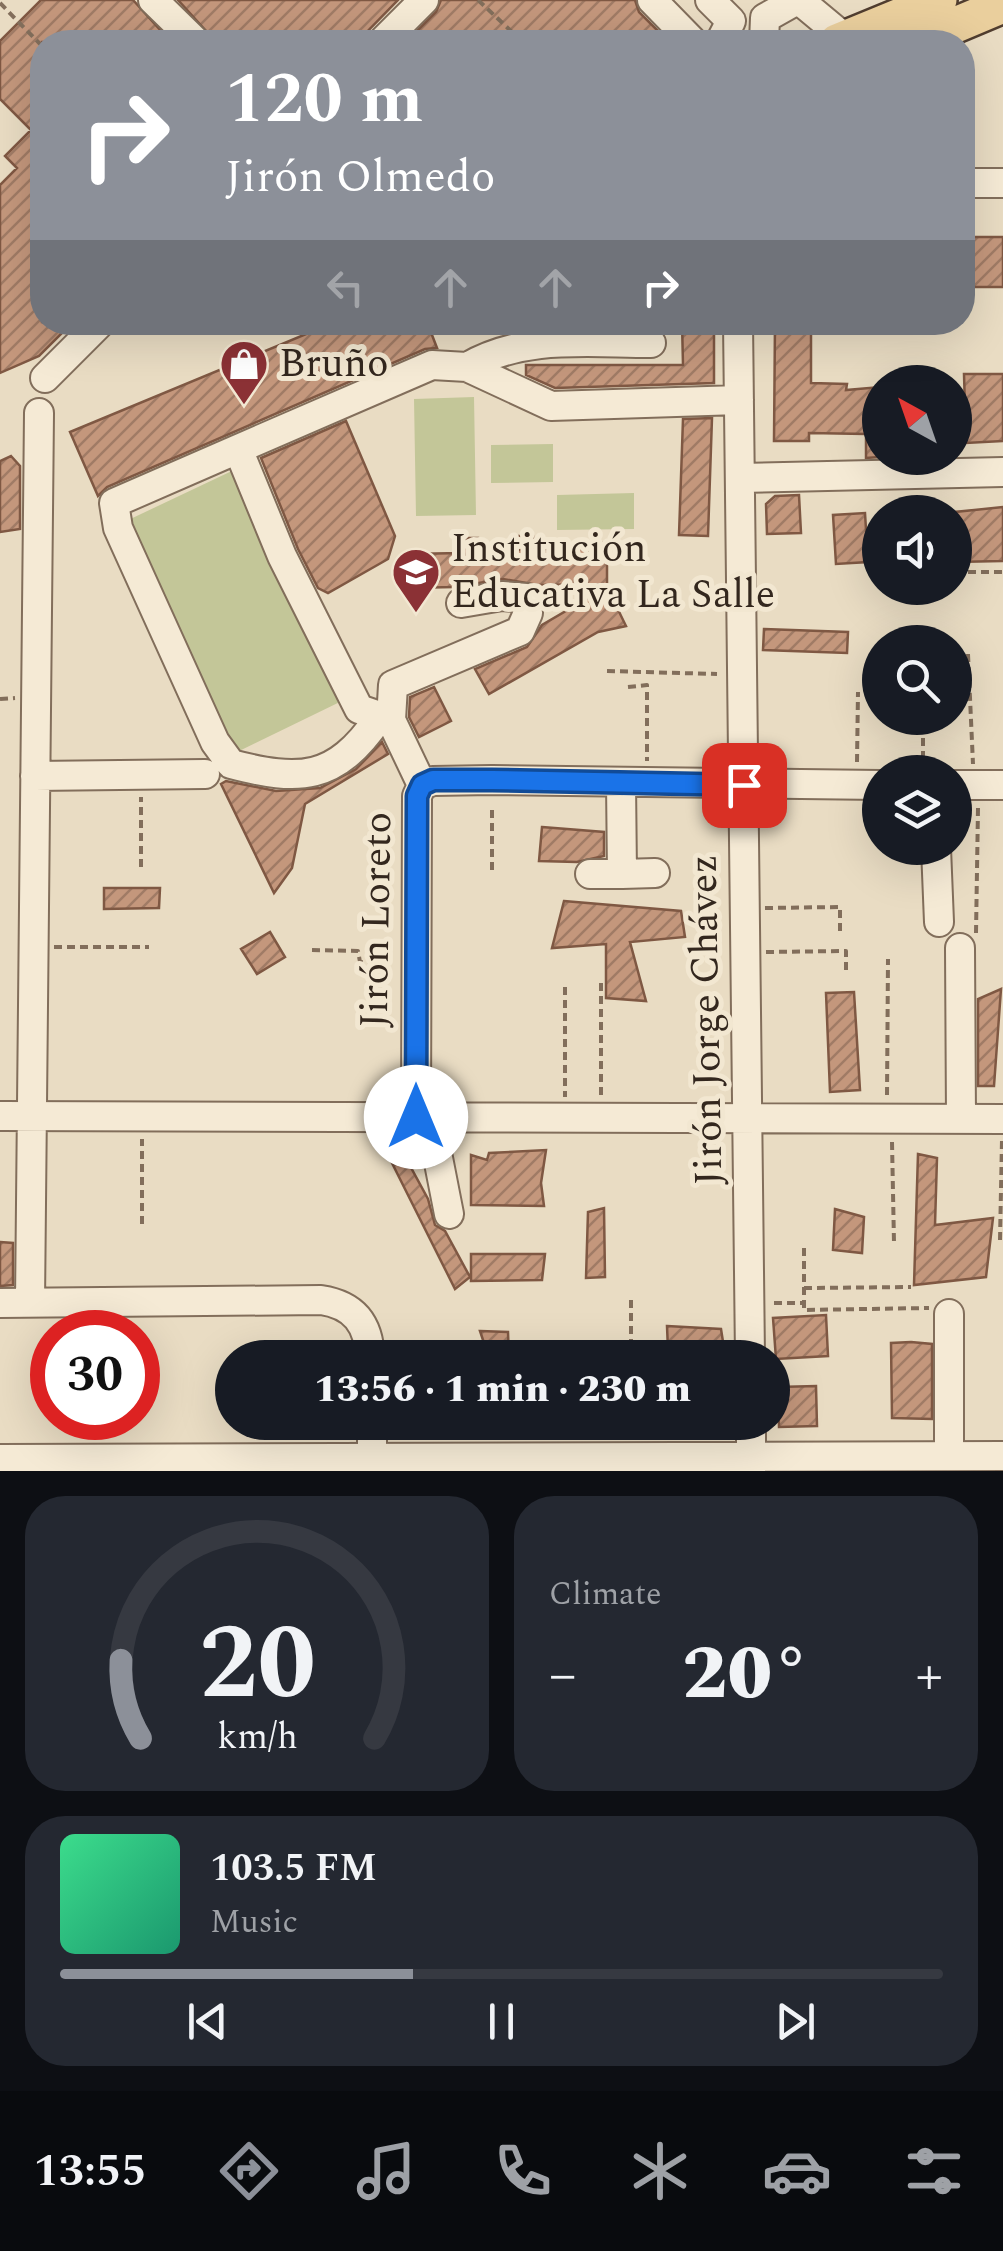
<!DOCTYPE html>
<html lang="en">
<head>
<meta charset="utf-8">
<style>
  body { margin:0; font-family:Spectral,serif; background:#242831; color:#f1f3f6; height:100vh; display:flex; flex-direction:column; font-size:38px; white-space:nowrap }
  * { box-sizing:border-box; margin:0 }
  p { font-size:32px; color:#9ea1a6 }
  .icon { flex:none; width:55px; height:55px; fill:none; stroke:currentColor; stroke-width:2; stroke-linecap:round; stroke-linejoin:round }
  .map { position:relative; height:1471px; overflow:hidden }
  .side { display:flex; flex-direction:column; gap:25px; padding:25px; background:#0d0f14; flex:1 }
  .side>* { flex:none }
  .hud { position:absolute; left:30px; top:30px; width:945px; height:305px; border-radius:40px; box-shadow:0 10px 40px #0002; background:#8c9099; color:#fff; overflow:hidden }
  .needle { width:65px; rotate:320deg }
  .buttons { position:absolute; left:862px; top:365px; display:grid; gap:20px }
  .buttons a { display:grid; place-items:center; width:110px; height:110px; border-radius:50%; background:#171b24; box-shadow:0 10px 40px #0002; font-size:50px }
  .speed { position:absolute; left:30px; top:1310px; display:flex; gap:20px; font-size:50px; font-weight:700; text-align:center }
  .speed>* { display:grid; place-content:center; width:130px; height:130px; border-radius:50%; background:#171b24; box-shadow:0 10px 40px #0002; line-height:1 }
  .speed .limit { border:15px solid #d22; background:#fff; color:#111 }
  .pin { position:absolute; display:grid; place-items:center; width:85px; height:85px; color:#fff; margin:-42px; border-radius:20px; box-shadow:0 5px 15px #0006 }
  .me { position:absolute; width:110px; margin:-55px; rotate:0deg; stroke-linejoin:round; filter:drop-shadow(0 0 8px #0008) }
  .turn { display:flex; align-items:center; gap:35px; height:210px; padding:0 30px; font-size:45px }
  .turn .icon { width:130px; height:130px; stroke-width:2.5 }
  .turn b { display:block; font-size:70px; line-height:85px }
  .lanes { display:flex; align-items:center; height:95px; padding:0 30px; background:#0003; justify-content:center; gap:50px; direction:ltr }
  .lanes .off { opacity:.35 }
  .big { font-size:75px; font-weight:800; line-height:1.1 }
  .side .card { flex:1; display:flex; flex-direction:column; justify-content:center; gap:15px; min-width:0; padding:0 35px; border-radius:40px; background:#242831 }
  .side .dial { align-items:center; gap:0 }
  .dial svg { height:260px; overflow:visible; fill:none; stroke:#363941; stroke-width:7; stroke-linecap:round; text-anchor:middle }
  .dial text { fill:#f1f3f6; stroke:none }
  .song { display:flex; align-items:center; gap:30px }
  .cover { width:120px; height:120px; border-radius:15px; background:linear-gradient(135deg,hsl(150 70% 55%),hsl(160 70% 35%)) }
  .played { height:10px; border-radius:5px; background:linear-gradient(90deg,#8c9099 40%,#363941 40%) }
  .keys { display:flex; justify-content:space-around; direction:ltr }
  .heat { display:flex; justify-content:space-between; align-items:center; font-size:55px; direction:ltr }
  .side .tiles { flex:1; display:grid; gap:25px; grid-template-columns:1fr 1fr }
  .card:last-child { grid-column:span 2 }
  .trip { position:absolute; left:215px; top:1340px; width:575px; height:100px; border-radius:50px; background:#171b24; box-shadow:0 10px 40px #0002; font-weight:800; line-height:100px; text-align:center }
  .tab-bar { display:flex; height:160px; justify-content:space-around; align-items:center; background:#090b0e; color:#9ea1a6 }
  .tab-bar .icon { width:70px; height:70px }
  .tab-bar .selected { color:#8c9099 }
  .tab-bar b { font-size:45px; color:#f1f3f6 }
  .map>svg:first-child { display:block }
  .grass { fill:#c3c698 }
  .building { fill:url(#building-hatch); stroke:#7f5843; stroke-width:2.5 }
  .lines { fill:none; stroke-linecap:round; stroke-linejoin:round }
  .minor-casing { stroke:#826e5b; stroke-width:32 }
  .major-casing { stroke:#503d2f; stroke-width:40 }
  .path { stroke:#826e5b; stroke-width:4; stroke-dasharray:8 5; stroke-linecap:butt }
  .minor { stroke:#f5ead5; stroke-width:28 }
  .major { stroke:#eacf9d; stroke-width:35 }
  .route-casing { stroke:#114b97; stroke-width:25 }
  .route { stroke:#1a73e8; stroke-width:18 }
  .labels { text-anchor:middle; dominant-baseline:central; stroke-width:10; stroke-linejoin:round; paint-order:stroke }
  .poi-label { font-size:40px; fill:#33271e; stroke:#f2e7d1; text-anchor:start }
  .street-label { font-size:40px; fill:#33271e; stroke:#f2e7d1 }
</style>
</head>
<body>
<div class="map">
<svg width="1003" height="1471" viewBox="0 0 1003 1471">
  <defs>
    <pattern id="building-hatch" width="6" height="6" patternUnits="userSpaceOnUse" patternTransform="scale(2.5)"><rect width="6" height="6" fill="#c4977c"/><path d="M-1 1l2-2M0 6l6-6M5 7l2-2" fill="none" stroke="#a07b65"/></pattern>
  </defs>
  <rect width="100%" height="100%" fill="#e9dcc3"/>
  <path class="grass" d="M474,397L476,515L416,516L414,399Z
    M553,444V482L491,483V445Z
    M236,469L346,699L233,754L122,523Z
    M634,493V529L557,530V495Z"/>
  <path class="building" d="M41,0H133L171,42H42V322H73L39,356L0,373V185L17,168L5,156L31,130L0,99V41Z
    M178,0H398L357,42H216Z
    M441,0H635L639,12L669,42H406L436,12Z
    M962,237H1003V287H962Z
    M335,322H427L437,348L425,349L107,487L98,496L70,432Z
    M682,322H714V383L555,388L526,375V365H683Z
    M775,322H811V383L847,384L846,390L880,387V457L866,458V434L809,433V441H774Z
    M964,374H1003V441L966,443Z
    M712,418L708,536L679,535L683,419Z
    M346,421L395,536L388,559L328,593L318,588L298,549L261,458Z
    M11,456L20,466V529L0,532V461Z
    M799,495L801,533L767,534L766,504L775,496Z
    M1003,507V561L955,562V512Z
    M865,513L868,562L836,564L833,515Z
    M519,536H533L534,549H583V543H607V584L538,585L503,579L454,587L410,588L409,554L461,553V538H478L479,551L519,550Z
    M607,587L626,626L598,632L489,694L475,669L527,647L542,625Z
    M764,629L848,632L847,653L763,650Z
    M434,687L451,721L419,737L409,717L410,697Z
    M382,742L388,754L305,804L292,868L274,893L221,784L226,781L276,791L320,788L356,769Z
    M542,827L604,832V856L577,862L539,861Z
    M104,888H160L159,908L104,909Z
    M564,901L681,911L685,937L630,942L646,1001L606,998V944L552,948Z
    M270,932L285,957L257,974L241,949Z
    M1001,989L994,1086H978V999Z
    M854,992L860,1090L830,1092L826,993Z
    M546,1150L541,1183L544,1206L471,1205V1155L487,1160L489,1153Z
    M918,1154L937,1158L935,1225L993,1218L986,1277L914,1285Z
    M388,1155L409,1164L428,1199L435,1225L445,1231L470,1277L455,1289Z
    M604,1208L605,1277L586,1278L588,1212Z
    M835,1209L864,1217L862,1253L833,1250Z
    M0,1242L13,1243V1285L0,1286Z
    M471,1254H545L542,1280L471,1281Z
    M826,1315L828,1356L776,1359L773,1318Z
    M667,1326L721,1329L724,1348L668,1350Z
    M480,1331L508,1332L509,1358H489Z
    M911,1342L932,1344V1419L892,1418L891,1343Z
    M816,1386L817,1426L779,1427L778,1387Z"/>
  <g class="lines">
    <g class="minor-casing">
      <path id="minor" d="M153,0L196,42
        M652,0L693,42
        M710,0L731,21L720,42
        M799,0L846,39
        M382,42L424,0
        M764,42L765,18L797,0
        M962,183H1003
        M738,322L750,1358
        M467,367C524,334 587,343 651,343
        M45,378L101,322
        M238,449L114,503L118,528L215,742L231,764C300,782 335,781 378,719
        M740,478L1003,472
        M391,720L359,709L282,556L238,449L432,365L467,367L551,406L739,400
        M35,776L205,774
        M621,783L622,874L655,873
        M422,785L433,781L492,780L880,785
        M422,785L391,720L393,685L520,631L528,613L526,598L502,596L461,603
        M955,785H1003
        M936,848L939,922
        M590,874H622
        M960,948L961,1118
        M0,1116L1003,1119
        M416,1117L417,796L422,785
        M430,1117L449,1214
        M30,1302L39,413
        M0,1303L321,1300C354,1305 369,1324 370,1358
        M949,1314V1456
        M372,1422V1471
        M751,1422V1471
        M0,1459L1003,1456"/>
    </g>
    <g class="major-casing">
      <path id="major" d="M837,42L939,0
        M915,42L1003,5"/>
    </g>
    <path class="path" d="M478,0L512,32
      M0,3L42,46
      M955,572H1003
      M923,642V626
      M968,654L973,764
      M607,671L717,674
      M628,687L647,685V761
      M0,699L15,698
      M857,762L858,692
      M923,772V718
      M141,867V797
      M492,870V805
      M765,908L840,907V932
      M976,933L978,808
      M54,947H149
      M312,950L358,951L360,962H393
      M766,952L846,951V971
      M565,987V1097
      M601,1095V980
      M887,1095L888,959
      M892,1142L894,1243
      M142,1224V1139
      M1000,1240L1002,1140
      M804,1248V1310L929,1308
      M804,1288L911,1287
      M631,1300V1358
      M774,1303H804"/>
    <use href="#minor" class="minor"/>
    <use href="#major" class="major"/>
  </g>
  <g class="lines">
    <g class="route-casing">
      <path id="route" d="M416,1117L417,796L422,785L433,780H492L744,785"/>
    </g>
    <use href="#route" class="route"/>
  </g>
  <defs>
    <g id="shop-pin" transform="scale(2.5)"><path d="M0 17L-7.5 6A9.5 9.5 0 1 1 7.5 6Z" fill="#8b3135" stroke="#f2e7d1"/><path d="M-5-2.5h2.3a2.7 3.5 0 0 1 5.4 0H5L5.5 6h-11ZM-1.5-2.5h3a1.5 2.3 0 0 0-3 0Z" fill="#fff"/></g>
    <g id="school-pin" transform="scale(2.5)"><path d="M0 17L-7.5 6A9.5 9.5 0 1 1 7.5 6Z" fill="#8b3135" stroke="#f2e7d1"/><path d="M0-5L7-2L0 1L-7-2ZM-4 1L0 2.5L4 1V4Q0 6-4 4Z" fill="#fff"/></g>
  </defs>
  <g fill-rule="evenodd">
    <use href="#shop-pin" x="244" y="364"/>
    <use href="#school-pin" x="416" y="572"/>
  </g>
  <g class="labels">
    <g class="poi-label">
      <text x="279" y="364">Bruño</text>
      <text x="451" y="549">Institución<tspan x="451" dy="46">Educativa La Salle</tspan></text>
    </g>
    <g class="street-label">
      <text transform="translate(377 920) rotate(-89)">Jirón Loreto</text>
      <text transform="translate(707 1020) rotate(-91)">Jirón Jorge Chávez</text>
    </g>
  </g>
</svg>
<div class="buttons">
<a><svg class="needle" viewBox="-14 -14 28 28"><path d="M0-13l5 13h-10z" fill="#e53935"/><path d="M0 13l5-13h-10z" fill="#9ea1a6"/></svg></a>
<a><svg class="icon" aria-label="sound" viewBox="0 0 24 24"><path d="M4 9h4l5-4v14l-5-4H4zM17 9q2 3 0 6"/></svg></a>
<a><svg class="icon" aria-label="search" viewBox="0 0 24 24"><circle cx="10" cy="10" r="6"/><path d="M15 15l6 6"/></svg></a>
<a><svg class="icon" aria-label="layers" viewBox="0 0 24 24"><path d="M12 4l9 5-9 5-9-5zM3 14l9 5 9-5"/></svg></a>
</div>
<div class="speed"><div class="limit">30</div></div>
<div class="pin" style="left:744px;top:785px;background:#d93025"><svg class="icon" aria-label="arrive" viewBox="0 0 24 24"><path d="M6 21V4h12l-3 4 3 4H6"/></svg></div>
<svg class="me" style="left:416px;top:1117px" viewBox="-20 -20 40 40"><circle r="19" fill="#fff"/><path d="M0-13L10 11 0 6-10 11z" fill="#1a73e8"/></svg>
<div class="trip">13:56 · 1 min · 230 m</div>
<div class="hud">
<div class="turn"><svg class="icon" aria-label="right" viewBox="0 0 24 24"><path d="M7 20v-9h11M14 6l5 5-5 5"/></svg><div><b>120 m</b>Jirón Olmedo</div></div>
<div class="lanes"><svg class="icon off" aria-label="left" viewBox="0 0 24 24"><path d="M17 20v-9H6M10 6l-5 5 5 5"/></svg><svg class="icon off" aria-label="ahead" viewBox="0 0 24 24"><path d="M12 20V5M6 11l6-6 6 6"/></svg><svg class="icon off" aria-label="ahead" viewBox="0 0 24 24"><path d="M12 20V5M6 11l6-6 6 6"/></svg><svg class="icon" aria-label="right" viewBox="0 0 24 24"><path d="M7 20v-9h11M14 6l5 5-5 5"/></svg></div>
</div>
</div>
<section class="side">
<div class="tiles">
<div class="card dial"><svg viewBox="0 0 100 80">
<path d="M14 69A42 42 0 1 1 86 69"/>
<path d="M14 69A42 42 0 0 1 8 45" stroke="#8c9099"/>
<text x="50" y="56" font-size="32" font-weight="700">20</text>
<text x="50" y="72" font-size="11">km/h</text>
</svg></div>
<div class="card"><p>Climate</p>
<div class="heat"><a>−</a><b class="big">20°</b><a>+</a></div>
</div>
<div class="card">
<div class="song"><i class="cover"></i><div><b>103.5 FM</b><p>Music</p></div></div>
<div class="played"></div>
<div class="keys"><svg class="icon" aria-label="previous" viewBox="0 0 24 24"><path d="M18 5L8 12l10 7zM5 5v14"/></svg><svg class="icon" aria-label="pause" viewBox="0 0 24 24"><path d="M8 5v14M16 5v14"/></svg><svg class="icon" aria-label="next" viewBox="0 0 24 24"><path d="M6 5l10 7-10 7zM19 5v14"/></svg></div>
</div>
</div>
</section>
<nav class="tab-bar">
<b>13:55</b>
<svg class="icon selected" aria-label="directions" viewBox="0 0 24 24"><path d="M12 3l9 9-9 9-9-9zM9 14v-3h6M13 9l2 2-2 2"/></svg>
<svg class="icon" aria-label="music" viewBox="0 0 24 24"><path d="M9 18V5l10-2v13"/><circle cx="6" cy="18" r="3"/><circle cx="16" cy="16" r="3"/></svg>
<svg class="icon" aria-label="phone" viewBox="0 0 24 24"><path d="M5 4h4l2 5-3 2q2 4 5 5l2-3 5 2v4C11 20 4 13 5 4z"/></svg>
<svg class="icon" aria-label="climate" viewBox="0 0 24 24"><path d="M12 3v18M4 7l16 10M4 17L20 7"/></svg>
<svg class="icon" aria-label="car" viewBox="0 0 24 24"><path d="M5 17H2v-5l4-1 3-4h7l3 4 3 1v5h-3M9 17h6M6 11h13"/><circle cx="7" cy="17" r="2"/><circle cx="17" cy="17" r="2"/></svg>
<svg class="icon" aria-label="filters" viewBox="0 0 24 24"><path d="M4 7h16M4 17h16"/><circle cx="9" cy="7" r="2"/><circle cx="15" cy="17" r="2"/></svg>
</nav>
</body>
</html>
